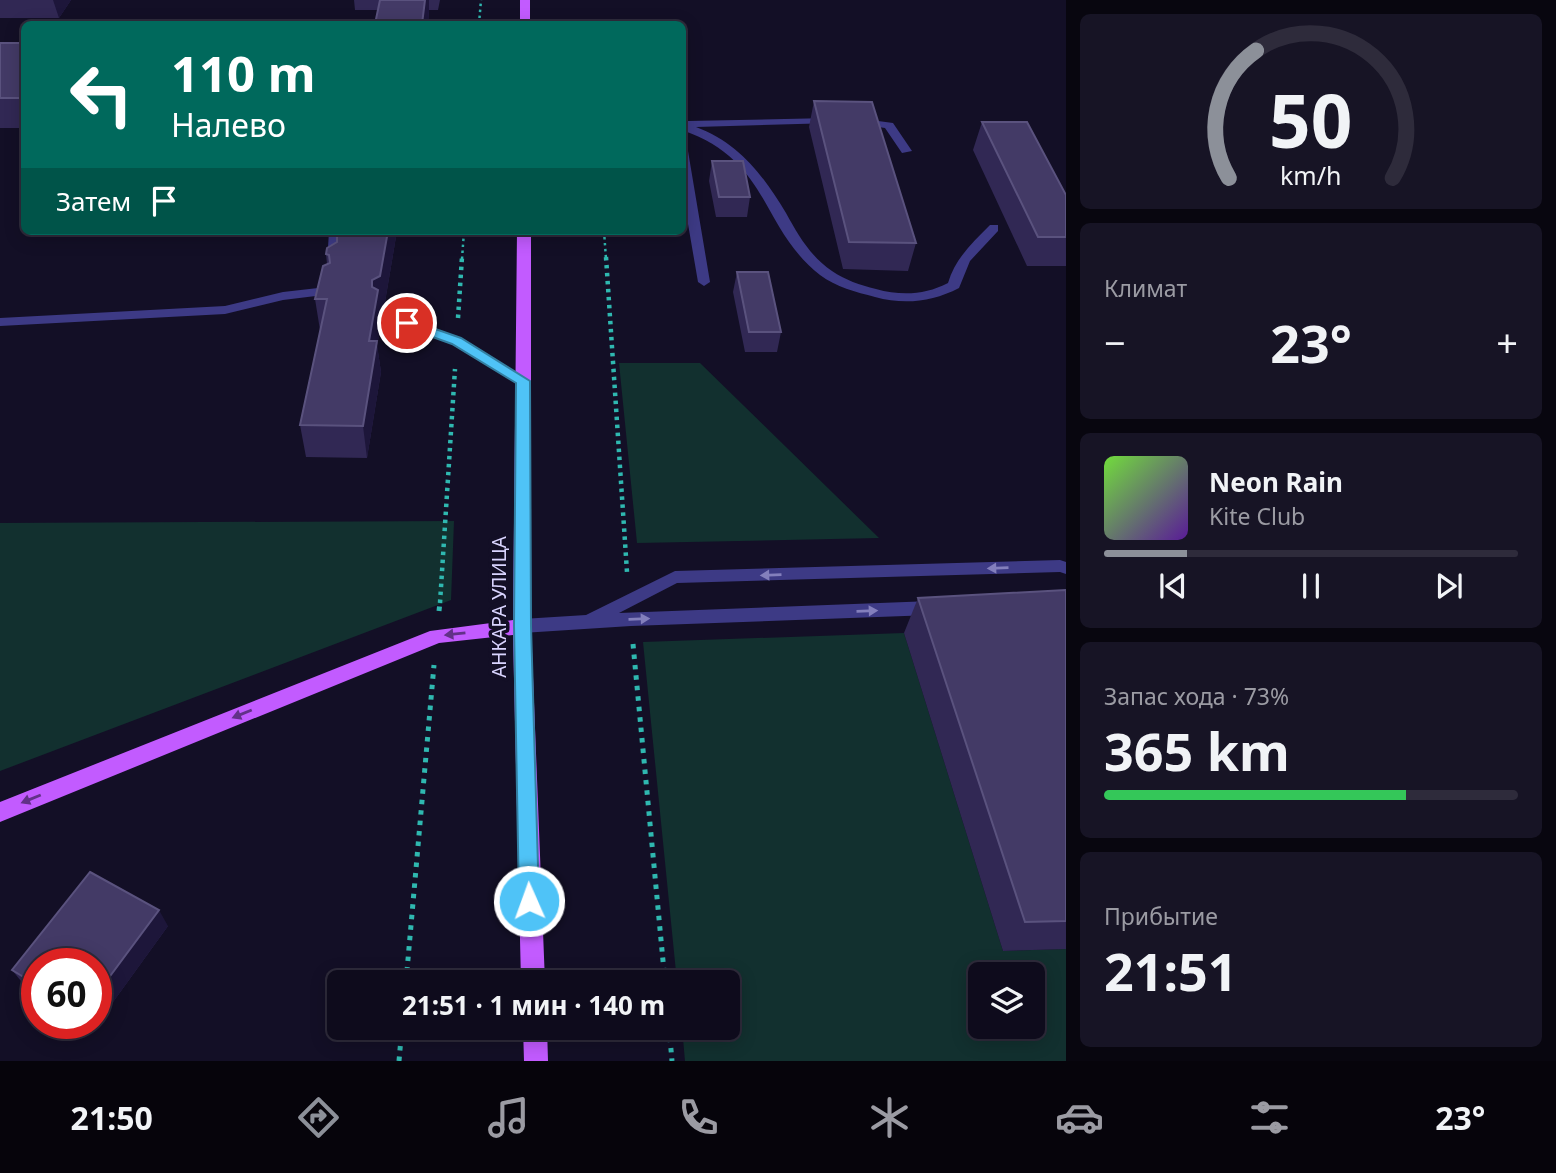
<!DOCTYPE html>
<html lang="ru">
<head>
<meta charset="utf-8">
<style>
  body { margin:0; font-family:"Noto Sans",sans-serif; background:#171425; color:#f1f3f6; height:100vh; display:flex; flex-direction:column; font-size:26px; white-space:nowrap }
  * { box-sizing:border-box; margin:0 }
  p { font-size:23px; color:#9b9ba3 }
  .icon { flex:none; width:38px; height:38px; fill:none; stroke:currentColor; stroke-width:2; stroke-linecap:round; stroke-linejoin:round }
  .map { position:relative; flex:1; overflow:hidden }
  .details { display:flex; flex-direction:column; gap:14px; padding:14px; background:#08060f; width:490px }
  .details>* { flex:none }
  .guide { position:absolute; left:21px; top:21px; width:665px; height:214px; border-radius:10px; box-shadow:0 4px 18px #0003,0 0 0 2px #2e2b3b; background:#00695c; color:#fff; overflow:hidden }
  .tools { position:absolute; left:968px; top:962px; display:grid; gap:14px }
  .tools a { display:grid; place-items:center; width:77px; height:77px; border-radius:10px; background:#0e0b1c; box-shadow:0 4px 18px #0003,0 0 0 2px #2e2b3b; font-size:35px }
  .speed { position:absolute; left:21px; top:948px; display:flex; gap:14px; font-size:35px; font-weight:700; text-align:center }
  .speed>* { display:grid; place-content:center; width:91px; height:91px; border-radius:50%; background:#0e0b1c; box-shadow:0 4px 18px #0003,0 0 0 2px #2e2b3b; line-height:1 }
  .speed .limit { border:10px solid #d22; background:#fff; color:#111 }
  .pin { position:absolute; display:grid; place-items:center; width:60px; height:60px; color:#fff; margin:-30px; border:4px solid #fff; border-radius:50%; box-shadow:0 2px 7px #0007 }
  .me { position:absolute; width:77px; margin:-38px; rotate:358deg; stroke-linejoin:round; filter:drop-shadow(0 0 5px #0008) }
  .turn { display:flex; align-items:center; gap:24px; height:147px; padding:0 35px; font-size:32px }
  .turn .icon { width:91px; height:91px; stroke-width:2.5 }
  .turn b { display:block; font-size:49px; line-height:60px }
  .then { display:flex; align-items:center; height:66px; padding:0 35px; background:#0003; gap:14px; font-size:26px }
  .big { font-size:52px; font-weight:700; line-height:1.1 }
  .details .tile { flex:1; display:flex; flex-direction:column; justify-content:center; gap:10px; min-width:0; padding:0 24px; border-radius:10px; background:#171425 }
  .details .dial { align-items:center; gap:0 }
  .dial svg { height:182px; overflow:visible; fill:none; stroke:#2e2b3b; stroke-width:7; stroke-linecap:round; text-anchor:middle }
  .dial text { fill:#f1f3f6; stroke:none }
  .song { display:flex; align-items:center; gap:21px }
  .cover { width:84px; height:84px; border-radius:10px; background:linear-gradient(135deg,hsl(100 70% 55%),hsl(270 70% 35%)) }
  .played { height:7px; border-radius:4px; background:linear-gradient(90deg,#8c9099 20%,#2e2b3b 20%) }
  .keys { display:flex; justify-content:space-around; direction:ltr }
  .heat { display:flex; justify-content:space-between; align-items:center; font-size:38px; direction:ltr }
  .charge { height:10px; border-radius:5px; background:linear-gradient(90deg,#34c759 73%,#2e2b3b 0) }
  .trip { position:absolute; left:327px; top:970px; width:413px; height:70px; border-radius:10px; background:#0e0b1c; box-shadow:0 4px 18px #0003,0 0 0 2px #2e2b3b; font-weight:700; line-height:70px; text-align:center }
  .dock { display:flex; height:112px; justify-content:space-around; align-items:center; background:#06040b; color:#9b9ba3 }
  .dock .icon { width:49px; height:49px }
  .dock .on { color:#8c9099 }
  .dock b { font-size:32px; color:#f1f3f6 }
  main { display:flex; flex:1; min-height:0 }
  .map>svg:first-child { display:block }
  .green { fill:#12302f; fill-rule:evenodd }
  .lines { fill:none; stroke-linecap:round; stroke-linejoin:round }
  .path-far2 { stroke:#2fb8b0; stroke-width:2.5; stroke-dasharray:2.5 3.5; stroke-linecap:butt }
  .path-far1 { stroke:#2fb8b0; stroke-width:4.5; stroke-dasharray:3.5 4.5; stroke-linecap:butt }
  .path { stroke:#2fb8b0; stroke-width:5; stroke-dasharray:4.5 6; stroke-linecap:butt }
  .service { fill:#3d3a85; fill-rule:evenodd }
  .primary { fill:#c25bff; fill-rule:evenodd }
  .wall { fill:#312854 }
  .shaded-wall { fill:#1d163a }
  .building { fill:#433a66; stroke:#5a527e; stroke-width:2 }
  .oneway { fill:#837fbc }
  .oneway2 { fill:#623188 }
  .route { fill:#4fc3f7; stroke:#337fa1; stroke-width:2 }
  .labels { text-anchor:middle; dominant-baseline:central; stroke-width:7; stroke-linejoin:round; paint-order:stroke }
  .street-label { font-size:19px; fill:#d9d4ff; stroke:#130f26 }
</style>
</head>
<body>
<main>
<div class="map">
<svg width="1066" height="1061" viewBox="0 0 1066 1061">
  <rect width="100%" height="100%" fill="#130f26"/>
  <path class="green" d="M619,363H700L879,538L637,543Z
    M454,521L451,600L0,771V523Z
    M904,633L1003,951L1066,949V1061H685L682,1027H728V982H677L643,642ZM980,975H1032V1027H980Z"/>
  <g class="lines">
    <path class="path-far2" d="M479,24L481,0
      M604,231L606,259
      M462,259L464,231"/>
    <path class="path-far1" d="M606,257L627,572
      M458,318L462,257
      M440,603L455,369"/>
    <path class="path" d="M439,611L440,602
      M633,644L665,982
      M406,982L434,665
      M669,1027L672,1061
      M399,1061L402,1027"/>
    <path class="service" d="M830,118L835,121L834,123L696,127C739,143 763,175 786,213C798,235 811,257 832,271C845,280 860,285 876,289C901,296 925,295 948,283C955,259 972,243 990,225H998V231L970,261L959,288C932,302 904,305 875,297C856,292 836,287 820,275C760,228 771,161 682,130V123L688,121Z
      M856,118L893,123L912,151L902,153L885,128L852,123L851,121Z
      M682,148L688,151L710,282L704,286L698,282L682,189Z
      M329,231H341L339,264L333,268L327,264Z
      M327,287L332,288V294L283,300L225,314L0,326V318L225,306L283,292Z
      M383,310L461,338L530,381L523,386L518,384L451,344L378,317V311Z
      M1060,560L1066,562V574L1060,572L677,583L619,613L932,601L938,603L940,608L938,613L932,615L631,626L522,633L516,631L514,626L516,621L522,619L586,615L675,571Z"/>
    <path class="primary" d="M520,0H530V24H520Z
      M517,231H531V626L545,982H521L513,635L439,643L0,822V802L430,631L513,620Z
      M523,1027H547L548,1061H524Z"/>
  </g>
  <path class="wall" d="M0,0H71L59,18H0Z
    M354,0H440L438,10H429L428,24H375L378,10H355Z
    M0,43H24V128H0Z
    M814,101L916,243L908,271L843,269L809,127Z
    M982,122L1066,195V266H1027L973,150Z
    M712,161L750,197L747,217H716L709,181Z
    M337,231H397L384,308L380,309L382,321L377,345L381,372L367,458L306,457L300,425L320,330L315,299L327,264L326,254L337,242Z
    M737,272L781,332L777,352H745L733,292Z
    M1066,590V949L1003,951L904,633L918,598Z
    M168,926L95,1027L90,1024H96L37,964V993L25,986L12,970Z"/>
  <path class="shaded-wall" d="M53,0H71L59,18Z
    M425,0H429V10L428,24H422Z
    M388,231H397L384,308L380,309L382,321L377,345L381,372L367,458L363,426L372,280Z
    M159,910L168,926L95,1027L93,1024H96V995Z"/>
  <path class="building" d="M380,0H425L422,24H375Z
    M0,43H24V98H0Z
    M814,101L872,102L916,243L849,242Z
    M982,122H1027L1066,195V237H1038Z
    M712,161H743L750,197H719Z
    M337,231H388L380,276L372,280V287L378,290L369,341H377L363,426L300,425L327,299H315L323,266L330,263L329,255L326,254L327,248L337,242Z
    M737,272H768L781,332H749Z
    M1066,590V921L1025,922L918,598Z
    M90,872L159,910L96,995V964H37V985L12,970Z"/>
  <defs><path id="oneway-solid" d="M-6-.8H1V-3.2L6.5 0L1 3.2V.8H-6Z" transform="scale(1.75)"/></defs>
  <g class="oneway">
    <use href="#oneway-solid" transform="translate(998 568) rotate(178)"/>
    <use href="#oneway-solid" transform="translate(771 575) rotate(178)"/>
    <use href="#oneway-solid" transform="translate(867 611) rotate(-2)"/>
    <use href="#oneway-solid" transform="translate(639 619) rotate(-2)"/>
  </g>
  <g class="oneway2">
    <use href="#oneway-solid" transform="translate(455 634) rotate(174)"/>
    <use href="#oneway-solid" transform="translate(242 714) rotate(158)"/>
    <use href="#oneway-solid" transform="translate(31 799) rotate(158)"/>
  </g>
  <path class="route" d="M407,319L461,338L530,381L531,626L539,901L536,908L529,911L522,908L519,901L514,626L516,383L452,344L402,326L401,323Z"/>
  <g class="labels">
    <g class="street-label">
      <text transform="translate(499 607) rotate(-90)">АНКАРА УЛИЦА</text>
    </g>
  </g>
</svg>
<div class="tools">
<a><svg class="icon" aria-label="layers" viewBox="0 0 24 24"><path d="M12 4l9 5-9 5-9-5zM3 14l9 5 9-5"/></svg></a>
</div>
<div class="speed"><div class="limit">60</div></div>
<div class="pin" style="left:407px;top:323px;background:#d93025"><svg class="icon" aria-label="arrive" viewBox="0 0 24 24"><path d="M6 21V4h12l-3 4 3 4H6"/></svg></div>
<svg class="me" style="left:529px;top:901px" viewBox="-20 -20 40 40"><circle r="17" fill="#4fc3f7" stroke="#fff" stroke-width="3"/><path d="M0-11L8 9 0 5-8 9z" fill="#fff"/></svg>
<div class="trip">21:51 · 1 мин · 140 m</div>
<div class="guide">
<div class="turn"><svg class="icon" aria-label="left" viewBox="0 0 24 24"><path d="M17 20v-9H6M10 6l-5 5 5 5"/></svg><div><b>110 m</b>Налево</div></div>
<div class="then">Затем<svg class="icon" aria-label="arrive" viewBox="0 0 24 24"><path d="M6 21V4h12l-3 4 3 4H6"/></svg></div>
</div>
</div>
<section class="details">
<div class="tile dial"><svg viewBox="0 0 100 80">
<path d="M14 69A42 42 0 1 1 86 69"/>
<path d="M14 69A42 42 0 0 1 26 13" stroke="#8c9099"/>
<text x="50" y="56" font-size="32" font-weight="700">50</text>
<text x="50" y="72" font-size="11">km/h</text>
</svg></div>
<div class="tile"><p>Климат</p>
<div class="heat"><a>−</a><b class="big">23°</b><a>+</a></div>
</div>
<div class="tile">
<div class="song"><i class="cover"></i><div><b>Neon Rain</b><p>Kite Club</p></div></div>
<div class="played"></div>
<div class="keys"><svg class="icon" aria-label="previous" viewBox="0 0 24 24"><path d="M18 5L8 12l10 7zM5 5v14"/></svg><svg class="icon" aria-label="pause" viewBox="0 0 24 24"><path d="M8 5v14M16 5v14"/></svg><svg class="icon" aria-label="next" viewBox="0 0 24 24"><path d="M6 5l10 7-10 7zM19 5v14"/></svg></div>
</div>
<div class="tile"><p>Запас хода · 73%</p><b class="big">365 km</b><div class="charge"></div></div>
<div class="tile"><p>Прибытие</p><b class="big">21:51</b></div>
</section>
</main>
<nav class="dock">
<b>21:50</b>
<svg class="icon on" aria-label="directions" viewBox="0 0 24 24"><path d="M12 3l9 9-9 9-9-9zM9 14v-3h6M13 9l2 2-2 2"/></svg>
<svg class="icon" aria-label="music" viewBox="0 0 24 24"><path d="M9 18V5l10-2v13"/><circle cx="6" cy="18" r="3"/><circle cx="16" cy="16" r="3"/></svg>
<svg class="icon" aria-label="phone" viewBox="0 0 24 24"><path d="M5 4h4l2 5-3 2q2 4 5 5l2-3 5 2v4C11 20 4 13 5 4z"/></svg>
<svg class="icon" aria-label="climate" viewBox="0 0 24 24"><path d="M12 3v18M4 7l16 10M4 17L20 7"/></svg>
<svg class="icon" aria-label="car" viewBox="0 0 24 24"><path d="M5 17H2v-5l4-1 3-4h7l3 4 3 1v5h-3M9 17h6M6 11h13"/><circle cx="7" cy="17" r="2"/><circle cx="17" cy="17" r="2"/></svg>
<svg class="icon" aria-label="filters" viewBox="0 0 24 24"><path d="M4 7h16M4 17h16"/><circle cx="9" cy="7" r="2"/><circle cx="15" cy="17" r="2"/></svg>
<b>23°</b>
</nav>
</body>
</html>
